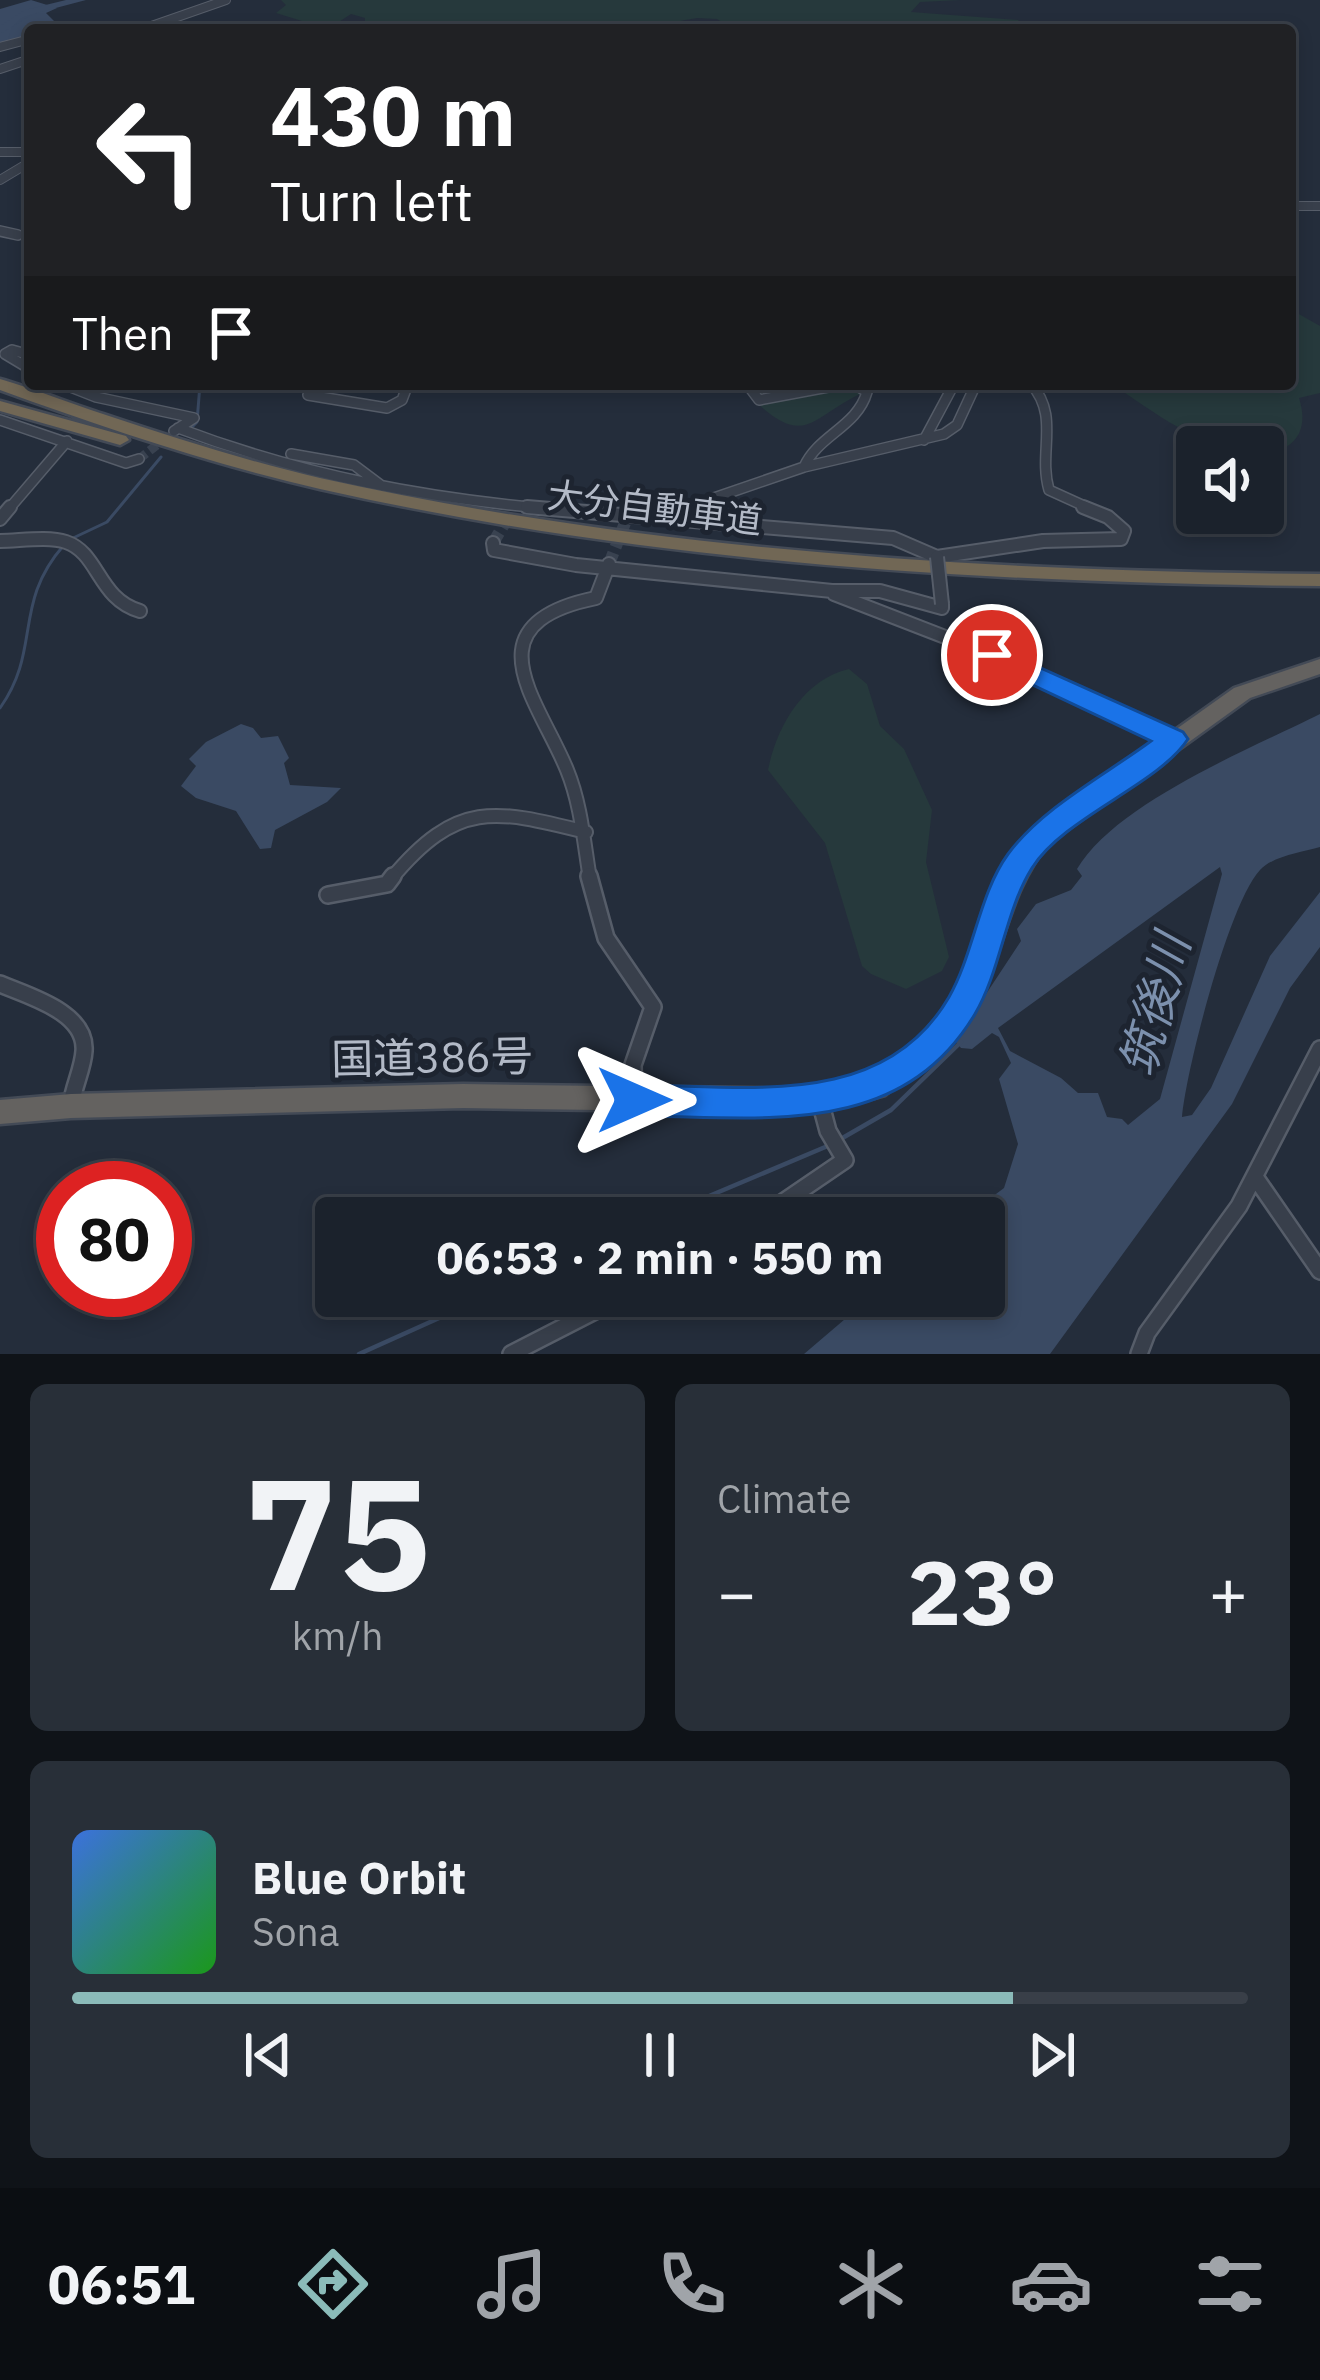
<!DOCTYPE html>
<html lang="en">
<head>
<meta charset="utf-8">
<style>
  body { margin:0; font-family:"IBM Plex Sans","Noto Sans JP",sans-serif; background:#282f38; color:#f1f3f6; height:100vh; display:flex; flex-direction:column; font-size:45px; white-space:nowrap }
  * { box-sizing:border-box; margin:0 }
  p { font-size:39px; color:#a0a4a9 }
  .icon { flex:none; width:66px; height:66px; fill:none; stroke:currentColor; stroke-width:2; stroke-linecap:round; stroke-linejoin:round }
  .map { position:relative; height:1354px; overflow:hidden }
  .panel { display:flex; flex-direction:column; gap:30px; padding:30px; background:#0f1318; flex:1 }
  .panel>* { flex:none }
  .guide { position:absolute; left:24px; top:24px; width:1272px; height:366px; border-radius:12px; box-shadow:0 6px 18px #0003,0 0 0 3px #393f48; background:#202124; color:#fff; overflow:hidden }
  .tools { position:absolute; left:1176px; top:426px; display:grid; gap:24px }
  .tools a { display:grid; place-items:center; width:108px; height:108px; border-radius:12px; background:#1b222c; box-shadow:0 6px 18px #0003,0 0 0 3px #393f48; font-size:60px }
  .speed { position:absolute; left:36px; top:1161px; display:flex; gap:24px; font-size:60px; font-weight:700; text-align:center }
  .speed>* { display:grid; place-content:center; width:156px; height:156px; border-radius:50%; background:#1b222c; box-shadow:0 6px 18px #0003,0 0 0 3px #393f48; line-height:1 }
  .speed .limit { border:18px solid #d22; background:#fff; color:#111 }
  .pin { position:absolute; display:grid; place-items:center; width:102px; height:102px; color:#fff; margin:-51px; border:6px solid #fff; border-radius:50%; box-shadow:0 3px 12px #0007 }
  .me { position:absolute; width:132px; margin:-66px; rotate:90deg; stroke-linejoin:round; filter:drop-shadow(0 0 9px #0008) }
  .turn { display:flex; align-items:center; gap:42px; height:252px; padding:0 48px; font-size:54px }
  .turn .icon { width:156px; height:156px; stroke-width:2.5 }
  .turn b { display:block; font-size:84px; line-height:102px }
  .then { display:flex; align-items:center; height:114px; padding:0 48px; background:#0003; gap:24px; font-size:45px }
  .big { font-size:90px; font-weight:800; line-height:1.1 }
  .panel .widget { flex:1; display:flex; flex-direction:column; justify-content:center; gap:18px; min-width:0; padding:0 42px; border-radius:18px; background:#282f38 }
  .panel .dial { align-items:center; gap:0 }
  .dial b { font-size:156px; line-height:1 }
  .song { display:flex; align-items:center; gap:36px }
  .cover { width:144px; height:144px; border-radius:18px; background:linear-gradient(135deg,hsl(220 70% 55%),hsl(120 70% 35%)) }
  .played { height:12px; border-radius:6px; background:linear-gradient(90deg,#8bbbb9 80%,#393f48 80%) }
  .keys { display:flex; justify-content:space-around; direction:ltr }
  .heat { display:flex; justify-content:space-between; align-items:center; font-size:66px; direction:ltr }
  .panel .tiles { flex:1; display:grid; gap:30px; grid-template-columns:1fr 1fr }
  .widget:last-child { grid-column:span 2 }
  .trip { position:absolute; left:315px; top:1197px; width:690px; height:120px; border-radius:12px; background:#1b222c; box-shadow:0 6px 18px #0003,0 0 0 3px #393f48; font-weight:800; line-height:120px; text-align:center }
  .tabs { display:flex; height:192px; justify-content:space-around; align-items:center; background:#0b0e12; color:#a0a4a9 }
  .tabs .icon { width:84px; height:84px }
  .tabs .current { color:#8bbbb9 }
  .tabs b { font-size:54px; color:#f1f3f6 }
  .map>svg:first-child { display:block }
  .green { fill:#26393c }
  .water { fill:#3a4a63; fill-rule:evenodd }
  .lines { fill:none; stroke-linecap:round; stroke-linejoin:round }
  .stream-far1 { stroke:#3a4a63; stroke-width:3 }
  .stream { stroke:#3a4a63; stroke-width:4.5 }
  .river { fill:#3a4a63; fill-rule:evenodd }
  .minor-tunnel-far1 { stroke:#394250; stroke-width:9; stroke-dasharray:9 4.5; stroke-linecap:butt }
  .minor-tunnel { stroke:#394250; stroke-width:12; stroke-dasharray:12 6; stroke-linecap:butt }
  .minor-far3-casing { stroke:#565d69; stroke-width:10 }
  .minor-far2-casing { stroke:#565d69; stroke-width:12 }
  .minor-far1-casing { stroke:#565d69; stroke-width:16 }
  .minor-casing { stroke:#565d69; stroke-width:20 }
  .trunk-casing { stroke:#434a56; stroke-width:5 }
  .motorway-casing { stroke:#434a56; stroke-width:5 }
  .minor-far3 { stroke:#383f4b; stroke-width:8 }
  .minor-far2 { stroke:#383f4b; stroke-width:9 }
  .minor-far1 { stroke:#383f4b; stroke-width:12 }
  .minor { stroke:#383f4b; stroke-width:15 }
  .trunk { fill:#646260; fill-rule:evenodd }
  .motorway { fill:#716755; fill-rule:evenodd }
  .minor-bridge-casing { stroke:#565d69; stroke-width:16; stroke-linecap:butt }
  .minor-bridge { stroke:#383f4b; stroke-width:12 }
  .route { fill:#1a73e8; stroke:#114b97; stroke-width:3 }
  .labels { text-anchor:middle; dominant-baseline:central; stroke-width:10; stroke-linejoin:round; paint-order:stroke }
  .street-label { font-size:36px; fill:#b3bac7; stroke:#1d2430 }
  .near-street-label { font-size:42px; fill:#b3bac7; stroke:#1d2430 }
  .near-water-label { font-size:48px; font-style:italic; fill:#7c90ad; stroke:#1d2430 }
</style>
</head>
<body>
<div class="map">
<svg width="1320" height="1354" viewBox="0 0 1320 1354">
  <rect width="100%" height="100%" fill="#242d3b"/>
  <path class="green" d="M281,0H961L920,2L911,12L1018,20L1022,26L1006,30H735L717,19L697,18L629,30H365V18L351,14L328,29L276,13L286,5Z
    M1290,309L1320,326V393L1299,398C1309,429 1297,449 1263,455V447C1192,447 1168,420 1111,384H1290Z
    M738,384H889C807,404 815,467 738,384Z
    M849,669L867,684L880,726L904,749L932,810L926,862L949,957L942,971L906,989L871,974L862,966L825,843L768,770C777,726 803,680 849,669Z"/>
  <path class="water" d="M31,0L57,8L46,13L54,21L44,30H30V38L0,43V9Z
    M1320,714V847C1302,852 1273,856 1260,870C1229,903 1186,1070 1182,1117L1192,1115L1211,1088L1270,956L1320,892V947L1290,988L1232,1104L1050,1354H804L872,1296H984V1218H964L1004,1188L1018,1144L999,1079L1011,1063L999,1037L992,1033L972,1049L961,1048L955,1041L1021,941L1017,929L1036,904L1071,890L1082,876L1077,869C1116,803 1250,749 1320,714ZM1220,867L1222,874L1160,1099L1128,1125L1122,1119L1107,1117L1098,1093H1078L1061,1078L1010,1051L998,1028Z
    M241,724L253,728L261,738L278,736L289,758L284,763L290,785L341,788L327,802L275,830L271,848L260,849L236,811L196,798L181,786L196,766L189,759L206,742Z"/>
  <g class="lines">
    <path class="stream-far1" d="M191,428L197,422L200,384
      M71,539L107,522L161,457
      M0,708C42,649 12,604 64,545"/>
    <path class="stream" d="M839,1140L891,1110L961,1042
      M657,1218L830,1145
      M359,1354L488,1296"/>
    <path class="river" d="M66,0H86L33,14L0,34V26L25,10Z"/>
    <path class="minor-tunnel-far1" d="M139,459L167,437"/>
    <path class="minor-tunnel" d="M493,543L509,516
      M609,564L625,523"/>
    <g class="minor-far3-casing">
      <path id="minor-far3" d="M140,30L226,0
        M0,47L30,39
        M0,69L30,59
        M0,152H30
        M0,180L30,162
        M1290,206H1320"/>
    </g>
    <g class="minor-far2-casing">
      <path id="minor-far2" d="M0,231L18,235
        M30,355L12,350L5,354L30,369
        M63,384L96,397L194,418L174,431
        M747,384L759,400L844,384
        M1031,384C1060,416 1038,452 1049,490L1093,510
        M308,395L387,408L402,400L408,384
        M0,420L126,463L139,459
        M178,428C304,476 429,499 562,510
        M924,440L954,384
        M291,454L354,465L382,486
        M804,467C818,435 857,427 867,392L854,384
        M8,510L67,441
        M679,510L804,467L944,434L957,425L976,384"/>
    </g>
    <g class="minor-far1-casing">
      <path id="minor-far1" d="M527,507L893,538L937,557L1043,541L1121,539L1124,531L1108,517L1083,507
        M662,516L688,507
        M0,519L10,507
        M0,541C19,541 48,536 66,542C99,553 98,599 140,611
        M493,543L494,550L576,565L832,591H880L942,608V604
        M834,594L1020,666L1173,739
        M391,879C457,800 494,809 586,832
        M590,879C584,843 581,804 567,770C539,701 467,624 596,598L609,564"/>
    </g>
    <g class="minor-casing">
      <path id="minor" d="M589,876L606,938L653,1007L633,1065L634,1100
        M328,895L387,884L393,876
        M0,984C28,996 87,1012 84,1051C83,1069 73,1087 71,1106
        M1255,1177L1320,1271
        M760,1218L845,1160L828,1131L820,1101
        M511,1354L624,1296
        M1139,1354L1147,1333L1239,1206L1320,1049"/>
    </g>
    <g class="trunk-casing">
      <path id="trunk" d="M1320,659V674L1250,698L1049,843C1007,892 1004,958 972,1012C952,1047 916,1071 885,1095L820,1113L463,1108L71,1118L0,1124V1100L71,1094L463,1084L820,1089L868,1077L917,1040L952,1001L1006,863L1033,831L1234,688Z"/>
    </g>
    <g class="motorway-casing">
      <path id="motorway" d="M0,379C35,389 69,403 103,414C174,438 247,461 320,478C649,551 984,571 1320,574V586C984,583 649,563 320,489C211,464 105,428 0,390Z
        M0,401L126,436L129,440L120,445L0,411Z"/>
    </g>
    <use href="#minor-far3" class="minor-far3"/>
    <use href="#minor-far2" class="minor-far2"/>
    <use href="#minor-far1" class="minor-far1"/>
    <use href="#minor" class="minor"/>
    <use href="#trunk" class="trunk"/>
    <use href="#motorway" class="motorway"/>
    <g class="minor-bridge-casing">
      <path id="minor-bridge" d="M937,557L942,604"/>
    </g>
    <use href="#minor-bridge" class="minor-bridge"/>
  </g>
  <path class="route" d="M992,646L1183,732L1188,739C1158,785 1064,817 1032,868C1005,911 1001,970 975,1014C899,1141 759,1116 634,1116L621,1111L616,1100L621,1089L634,1085C745,1085 883,1111 949,997C974,953 979,894 1008,854C1043,807 1105,775 1151,741L982,661L978,655Z"/>
  <g class="labels">
    <g class="street-label">
      <text transform="translate(655 507) rotate(7)">大分自動車道</text>
    </g>
    <g class="near-street-label">
      <text transform="translate(432 1057) rotate(-1)">国道386号</text>
    </g>
    <g class="near-water-label">
      <text transform="translate(1154 1005) rotate(-75)">筑後川</text>
    </g>
  </g>
</svg>
<div class="tools">
<a><svg class="icon" aria-label="sound" viewBox="0 0 24 24"><path d="M4 9h4l5-4v14l-5-4H4zM17 9q2 3 0 6"/></svg></a>
</div>
<div class="speed"><div class="limit">80</div></div>
<div class="pin" style="left:992px;top:655px;background:#d93025"><svg class="icon" aria-label="arrive" viewBox="0 0 24 24"><path d="M6 21V4h12l-3 4 3 4H6"/></svg></div>
<svg class="me" style="left:634px;top:1100px" viewBox="-20 -20 40 40"><path d="M0-17L14 15 0 8-14 15z" fill="#1a73e8" stroke="#fff" stroke-width="4"/></svg>
<div class="trip">06:53 · 2 min · 550 m</div>
<div class="guide">
<div class="turn"><svg class="icon" aria-label="left" viewBox="0 0 24 24"><path d="M17 20v-9H6M10 6l-5 5 5 5"/></svg><div><b>430 m</b>Turn left</div></div>
<div class="then">Then<svg class="icon" aria-label="arrive" viewBox="0 0 24 24"><path d="M6 21V4h12l-3 4 3 4H6"/></svg></div>
</div>
</div>
<section class="panel">
<div class="tiles">
<div class="widget dial"><b>75</b><p>km/h</p></div>
<div class="widget"><p>Climate</p>
<div class="heat"><a>−</a><b class="big">23°</b><a>+</a></div>
</div>
<div class="widget">
<div class="song"><i class="cover"></i><div><b>Blue Orbit</b><p>Sona</p></div></div>
<div class="played"></div>
<div class="keys"><svg class="icon" aria-label="previous" viewBox="0 0 24 24"><path d="M18 5L8 12l10 7zM5 5v14"/></svg><svg class="icon" aria-label="pause" viewBox="0 0 24 24"><path d="M8 5v14M16 5v14"/></svg><svg class="icon" aria-label="next" viewBox="0 0 24 24"><path d="M6 5l10 7-10 7zM19 5v14"/></svg></div>
</div>
</div>
</section>
<nav class="tabs">
<b>06:51</b>
<svg class="icon current" aria-label="directions" viewBox="0 0 24 24"><path d="M12 3l9 9-9 9-9-9zM9 14v-3h6M13 9l2 2-2 2"/></svg>
<svg class="icon" aria-label="music" viewBox="0 0 24 24"><path d="M9 18V5l10-2v13"/><circle cx="6" cy="18" r="3"/><circle cx="16" cy="16" r="3"/></svg>
<svg class="icon" aria-label="phone" viewBox="0 0 24 24"><path d="M5 4h4l2 5-3 2q2 4 5 5l2-3 5 2v4C11 20 4 13 5 4z"/></svg>
<svg class="icon" aria-label="climate" viewBox="0 0 24 24"><path d="M12 3v18M4 7l16 10M4 17L20 7"/></svg>
<svg class="icon" aria-label="car" viewBox="0 0 24 24"><path d="M5 17H2v-5l4-1 3-4h7l3 4 3 1v5h-3M9 17h6M6 11h13"/><circle cx="7" cy="17" r="2"/><circle cx="17" cy="17" r="2"/></svg>
<svg class="icon" aria-label="filters" viewBox="0 0 24 24"><path d="M4 7h16M4 17h16"/><circle cx="9" cy="7" r="2"/><circle cx="15" cy="17" r="2"/></svg>
</nav>
</body>
</html>
